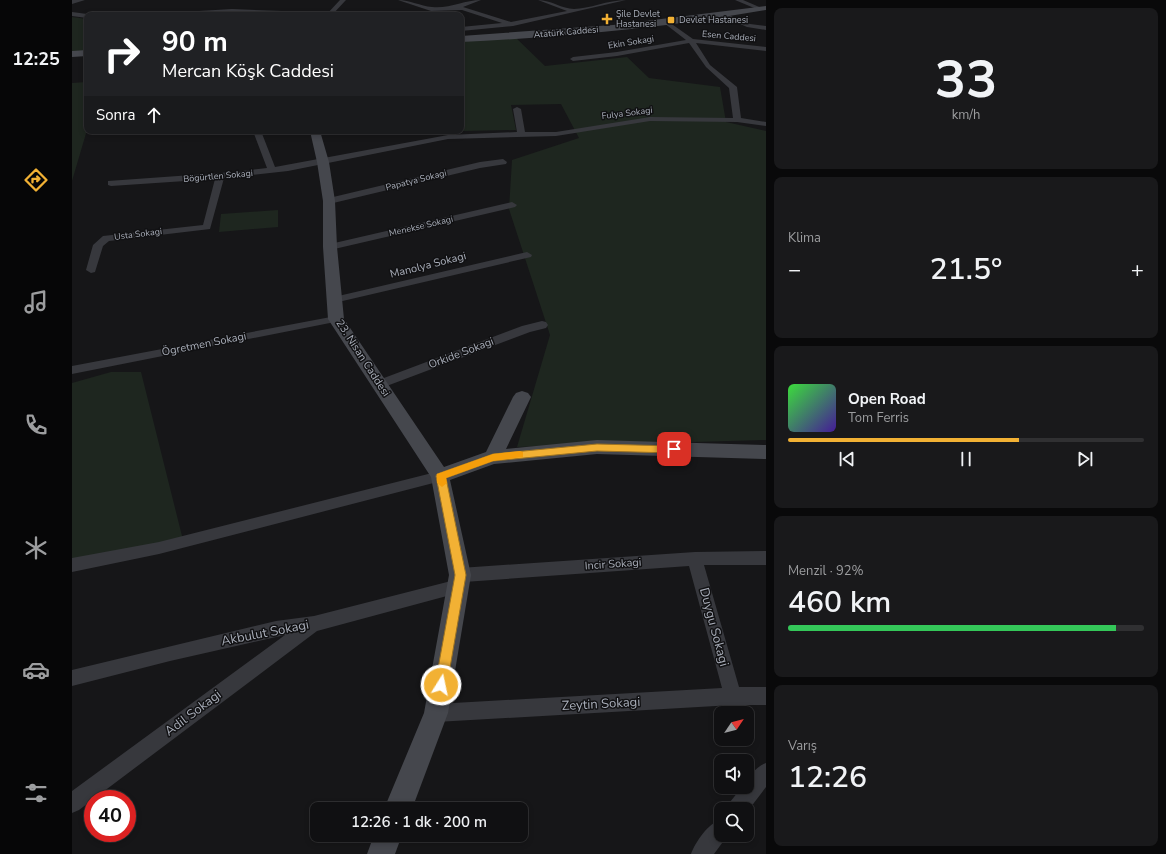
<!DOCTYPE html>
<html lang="tr">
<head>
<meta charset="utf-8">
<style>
  body { margin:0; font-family:"Nunito Sans",sans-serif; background:#19191b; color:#f1f3f6; height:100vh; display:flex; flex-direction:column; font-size:15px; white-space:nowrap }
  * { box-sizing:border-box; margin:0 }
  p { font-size:13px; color:#9c9d9f }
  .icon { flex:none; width:22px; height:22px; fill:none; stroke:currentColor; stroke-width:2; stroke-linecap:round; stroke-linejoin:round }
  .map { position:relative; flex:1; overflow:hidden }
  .side { display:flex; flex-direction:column; gap:8px; padding:8px; background:#09090a; width:400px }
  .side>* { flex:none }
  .banner { position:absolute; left:12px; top:12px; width:380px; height:122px; border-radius:8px; box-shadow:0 2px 6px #0003,0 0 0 1px #303032; background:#202124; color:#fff; overflow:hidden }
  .needle { width:26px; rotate:55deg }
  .buttons { position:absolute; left:642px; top:706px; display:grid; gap:8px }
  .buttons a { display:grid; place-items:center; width:40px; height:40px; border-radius:8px; background:#101012; box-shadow:0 2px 6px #0003,0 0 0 1px #303032; font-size:20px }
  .speed { position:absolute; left:12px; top:790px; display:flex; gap:8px; font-size:20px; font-weight:700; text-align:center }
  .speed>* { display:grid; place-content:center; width:52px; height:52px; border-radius:50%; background:#101012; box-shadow:0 2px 6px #0003,0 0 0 1px #303032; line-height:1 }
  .speed .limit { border:6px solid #d22; background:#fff; color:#111 }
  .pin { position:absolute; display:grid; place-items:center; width:34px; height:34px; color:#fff; margin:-17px; border-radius:8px; box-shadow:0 2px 6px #0006 }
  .me { position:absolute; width:44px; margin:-22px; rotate:10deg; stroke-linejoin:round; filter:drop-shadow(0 0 3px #0008) }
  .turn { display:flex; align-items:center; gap:14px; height:84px; padding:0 12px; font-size:18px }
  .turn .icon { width:52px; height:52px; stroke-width:2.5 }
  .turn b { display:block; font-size:28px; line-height:34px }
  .then { display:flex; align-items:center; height:38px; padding:0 12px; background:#0003; gap:8px; font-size:15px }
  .big { font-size:30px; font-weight:600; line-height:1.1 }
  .side .tile { flex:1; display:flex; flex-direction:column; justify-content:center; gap:6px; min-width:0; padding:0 14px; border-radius:8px; background:#19191b }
  .side .dial { align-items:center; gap:0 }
  .dial b { font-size:52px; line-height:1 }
  .song { display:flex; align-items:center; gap:12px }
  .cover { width:48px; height:48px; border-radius:6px; background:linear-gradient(135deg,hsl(120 70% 55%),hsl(260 70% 35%)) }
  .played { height:4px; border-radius:2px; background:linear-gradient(90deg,#f2b134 65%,#303032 65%) }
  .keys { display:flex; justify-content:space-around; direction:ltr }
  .heat { display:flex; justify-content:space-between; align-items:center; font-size:22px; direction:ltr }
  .charge { height:6px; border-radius:3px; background:linear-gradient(90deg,#34c759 92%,#303032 0) }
  .trip { position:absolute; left:238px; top:802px; width:218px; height:40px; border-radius:8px; background:#101012; box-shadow:0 2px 6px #0003,0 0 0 1px #303032; font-weight:600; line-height:40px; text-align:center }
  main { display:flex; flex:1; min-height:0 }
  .menu { display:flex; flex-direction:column; width:72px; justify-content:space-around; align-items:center; background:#060607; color:#9c9d9f }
  .menu .icon { width:28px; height:28px }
  .menu .selected { color:#f2b134 }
  .menu b { font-size:18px; color:#f1f3f6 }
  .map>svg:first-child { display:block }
  .green { fill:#1e261f }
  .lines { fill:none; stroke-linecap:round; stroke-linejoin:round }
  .street { fill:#37383d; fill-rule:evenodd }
  .secondary { fill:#45474d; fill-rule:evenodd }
  .route { fill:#f2b134; stroke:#9d7322 }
  .slow { fill:#f59e0b }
  .poi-dot { fill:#f2b134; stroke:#111113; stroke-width:1.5 }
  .labels { text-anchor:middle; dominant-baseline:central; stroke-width:3; stroke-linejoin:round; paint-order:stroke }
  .far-poi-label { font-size:9px; fill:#a8adb8; stroke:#111113; text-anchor:start }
  .far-street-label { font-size:9px; fill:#a8adb8; stroke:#111113 }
  .street-label { font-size:11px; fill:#a8adb8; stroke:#111113 }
  .near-street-label { font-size:13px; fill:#a8adb8; stroke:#111113 }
</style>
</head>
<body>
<main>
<nav class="menu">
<b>12:25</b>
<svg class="icon selected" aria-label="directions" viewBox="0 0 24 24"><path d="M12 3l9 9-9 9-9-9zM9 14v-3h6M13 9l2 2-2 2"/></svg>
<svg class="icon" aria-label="music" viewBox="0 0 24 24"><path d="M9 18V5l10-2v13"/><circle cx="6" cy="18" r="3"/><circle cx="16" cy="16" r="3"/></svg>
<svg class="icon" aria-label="phone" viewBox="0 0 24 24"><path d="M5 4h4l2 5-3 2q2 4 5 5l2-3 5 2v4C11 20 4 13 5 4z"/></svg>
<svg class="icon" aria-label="climate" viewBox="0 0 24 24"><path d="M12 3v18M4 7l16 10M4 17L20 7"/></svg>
<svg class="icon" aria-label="car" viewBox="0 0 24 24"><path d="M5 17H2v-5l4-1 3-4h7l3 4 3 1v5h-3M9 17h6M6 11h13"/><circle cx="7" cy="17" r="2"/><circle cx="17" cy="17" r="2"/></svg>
<svg class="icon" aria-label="filters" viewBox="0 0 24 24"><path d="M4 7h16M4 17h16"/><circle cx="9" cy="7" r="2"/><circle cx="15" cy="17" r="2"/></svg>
</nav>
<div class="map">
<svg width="694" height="854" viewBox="0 0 694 854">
  <rect width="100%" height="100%" fill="#161618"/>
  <path class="green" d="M0,17L15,19V53H0Z
    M443,37L473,66L555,57L577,78L648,87L654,122L694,131V440L445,447L478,335L437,209L440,160L507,138L489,104L439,105L444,130L391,131L389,125V40Z
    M15,82V130L0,181V83Z
    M206,210V227L147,232L149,214Z
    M39,372H69L111,540L0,570V383Z"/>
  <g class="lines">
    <path class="street" d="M0,0H13L0,4Z
      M268,0H274L260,15H254Z
      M326,0C338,0 348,6 360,7C377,9 392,0 409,0L391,7L439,22L495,11L466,0C479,0 490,9 502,9C517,9 536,0 554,0L441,26L389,31V27L430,23L390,10L359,11Z
      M663,0H671L692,9L687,10Z
      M160,9L210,11L230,15L160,13L90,15L110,12Z
      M0,12L15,14L17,15H15V18L0,16Z
      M652,13L678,24L694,26V30L675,27L650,16L649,15Z
      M594,20L621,39L694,47V51L624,43L638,65L665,87L669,118L694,122V126L665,122L578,121L484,136L376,139L216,171L152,178L138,229L37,241L31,246L23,272L19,273L14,270L21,245L31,236L131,225L143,179L39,186L36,185V181L162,172L195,168L181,131H189L203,167L376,135L445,132L441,109L445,107L449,109L453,132H484L578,117L661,118L657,88L634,67L617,43L545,56L501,61L498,59L501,57L545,52L614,40L592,23V21Z
      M431,159L435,162L434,164L408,168L257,204L252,201L257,198L408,162Z
      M440,202L445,205L443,207L258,250L253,247L258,244Z
      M455,252L460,255L459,257L262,303L257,300L262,297Z
      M264,316L268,317L270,319L268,321L0,374V366Z
      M470,321L474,322L476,325L474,328L458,332L312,387H304L302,384L304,381L450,326Z
      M368,471L373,472L375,476L373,480L87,554L0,572V558L87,542Z
      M694,551V565H632L667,687H694V705H661L364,722L358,719L355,713L358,707L364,704L650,688L617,566L392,582L394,586L392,591L386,593L245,631L7,810L0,813V791L213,635L98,661L0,686V670L204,621L242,616L383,580L380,575L383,570L388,568L623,552Z
      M694,763V787L675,812V809H655L658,802L670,787H675C675,777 685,766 694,763Z
      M649,819V835H656L642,854H619C624,841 636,824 649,819Z"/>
    <path class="secondary" d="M694,6V10C593,28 491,37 389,42V36L541,25Z
      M15,50V56L0,57V51Z
      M238,131H248L257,162L263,201L265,247L272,319L372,467L414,452L441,397L444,393L450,391L456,393L459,397L434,449L525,440L694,445V459L525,454L422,464L378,480L399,575L376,713L340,809H312L352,713L377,575L359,477L256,319L251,247V201L245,162Z
      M302,835H330L323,854H295Z"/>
  </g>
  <path class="route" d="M525,444L602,446L606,449L602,453L525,451L421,461L374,478L394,575L375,685L373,689L369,691L365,689L363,685L383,575L364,476L365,474L421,454Z"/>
  <path class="slow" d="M448,451L451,452V457L421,461L374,478L375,483L370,487L365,483V474L421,454Z"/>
  <g class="poi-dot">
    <path d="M533 13h4v4h4v4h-4v4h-4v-4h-4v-4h4z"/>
    <rect x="595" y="16" width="8" height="8" rx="2"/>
  </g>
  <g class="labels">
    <g class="far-poi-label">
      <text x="544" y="14">Şile Devlet<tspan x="544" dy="10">Hastanesi</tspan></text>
      <text x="607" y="20">Devlet Hastanesi</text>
    </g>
    <g class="far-street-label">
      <text transform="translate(494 32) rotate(-5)">Atatürk Caddesi</text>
      <text transform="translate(657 36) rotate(5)">Esen Caddesi</text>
      <text transform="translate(559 42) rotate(-9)">Ekin Sokagi</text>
      <text transform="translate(555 113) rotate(-7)">Fulya Sokagi</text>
      <text transform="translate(146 176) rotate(-5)">Bögürtlen Sokagi</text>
      <text transform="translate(344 180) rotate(-14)">Papatya Sokagi</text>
      <text transform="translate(349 226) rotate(-13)">Menekse Sokagi</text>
      <text transform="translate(66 234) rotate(-7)">Usta Sokagi</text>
    </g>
    <g class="street-label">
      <text transform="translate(356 265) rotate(-14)">Manolya Sokagi</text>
      <text transform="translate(132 344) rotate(-11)">Ögretmen Sokagi</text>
      <text transform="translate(389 353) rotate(-21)">Orkide Sokagi</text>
      <text transform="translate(291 358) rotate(57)">23. Nisan Caddesi</text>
      <text transform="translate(541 564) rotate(-4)">Incir Sokagi</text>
    </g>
    <g class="near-street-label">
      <text transform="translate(642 627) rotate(75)">Duygu Sokagi</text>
      <text transform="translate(193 633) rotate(-11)">Akbulut Sokagi</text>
      <text transform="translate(529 704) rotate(-3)">Zeytin Sokagi</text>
      <text transform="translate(121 713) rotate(-37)">Adil Sokagi</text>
    </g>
  </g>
</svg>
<div class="buttons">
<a><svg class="needle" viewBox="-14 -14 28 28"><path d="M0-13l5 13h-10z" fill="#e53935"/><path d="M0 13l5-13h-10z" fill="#9c9d9f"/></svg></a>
<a><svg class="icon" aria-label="sound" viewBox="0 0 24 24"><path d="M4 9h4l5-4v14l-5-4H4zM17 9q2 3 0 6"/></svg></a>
<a><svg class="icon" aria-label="search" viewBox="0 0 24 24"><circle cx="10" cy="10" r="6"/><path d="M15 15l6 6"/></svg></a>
</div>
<div class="speed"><div class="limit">40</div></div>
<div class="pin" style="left:602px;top:449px;background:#d93025"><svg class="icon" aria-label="arrive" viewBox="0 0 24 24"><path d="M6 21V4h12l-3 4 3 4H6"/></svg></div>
<svg class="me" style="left:369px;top:685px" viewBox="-20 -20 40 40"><circle r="17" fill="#f2b134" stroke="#fff" stroke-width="3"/><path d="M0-11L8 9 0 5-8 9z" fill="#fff"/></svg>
<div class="trip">12:26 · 1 dk · 200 m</div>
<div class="banner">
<div class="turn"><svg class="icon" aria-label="right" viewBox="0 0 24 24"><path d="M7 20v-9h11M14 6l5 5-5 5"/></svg><div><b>90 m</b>Mercan Köşk Caddesi</div></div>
<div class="then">Sonra<svg class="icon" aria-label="ahead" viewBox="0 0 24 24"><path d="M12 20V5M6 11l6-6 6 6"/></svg></div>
</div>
</div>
<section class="side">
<div class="tile dial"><b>33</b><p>km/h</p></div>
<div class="tile"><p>Klima</p>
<div class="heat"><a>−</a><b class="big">21.5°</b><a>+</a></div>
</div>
<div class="tile">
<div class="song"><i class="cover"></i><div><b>Open Road</b><p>Tom Ferris</p></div></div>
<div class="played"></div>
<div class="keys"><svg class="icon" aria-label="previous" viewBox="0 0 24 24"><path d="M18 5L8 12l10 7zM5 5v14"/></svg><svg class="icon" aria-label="pause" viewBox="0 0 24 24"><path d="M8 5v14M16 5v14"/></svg><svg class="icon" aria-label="next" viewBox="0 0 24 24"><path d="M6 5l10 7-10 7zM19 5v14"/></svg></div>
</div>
<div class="tile"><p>Menzil · 92%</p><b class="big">460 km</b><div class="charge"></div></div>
<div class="tile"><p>Varış</p><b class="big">12:26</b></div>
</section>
</main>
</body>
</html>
